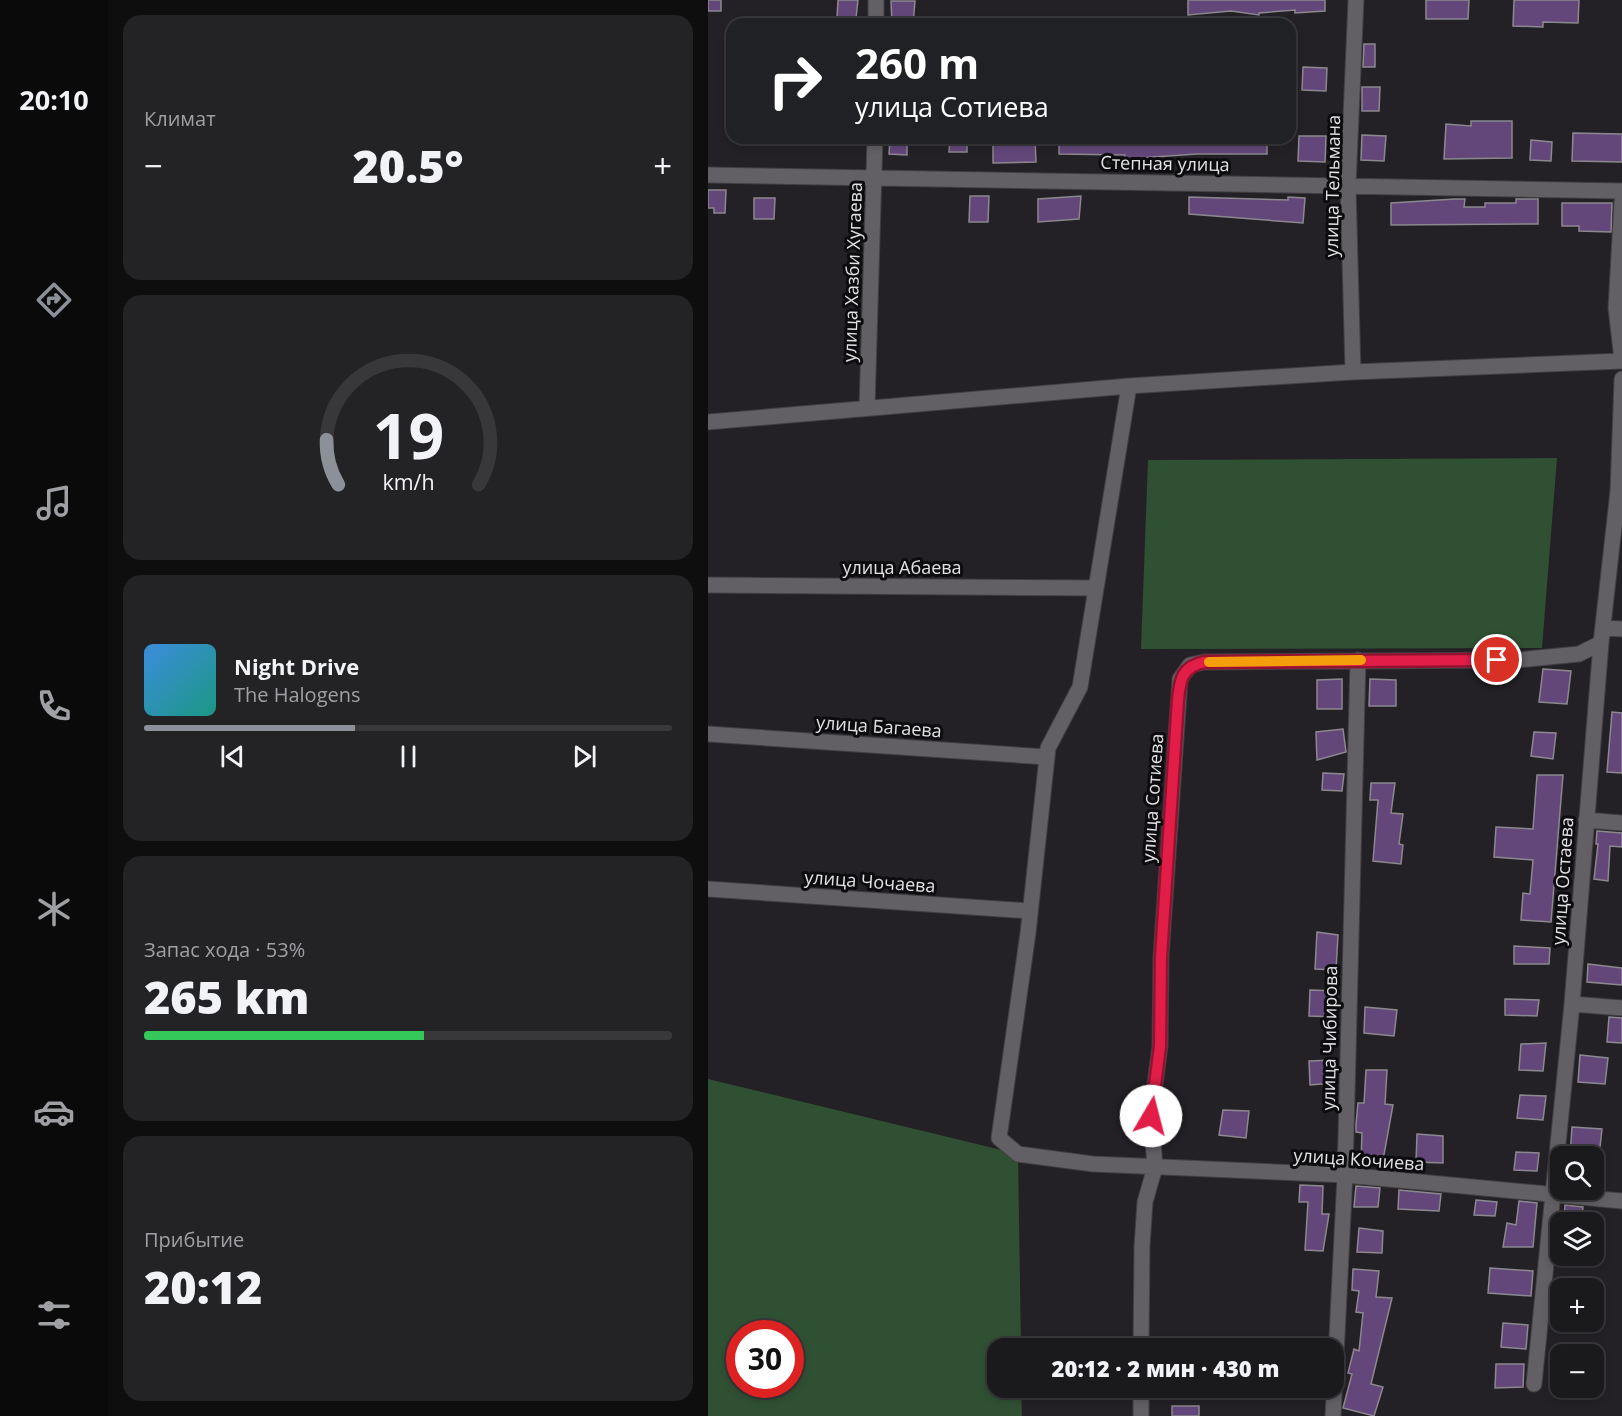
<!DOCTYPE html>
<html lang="ru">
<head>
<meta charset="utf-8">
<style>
  body { margin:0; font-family:"Open Sans",sans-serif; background:#232225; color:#f1f3f6; height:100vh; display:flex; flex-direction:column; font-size:22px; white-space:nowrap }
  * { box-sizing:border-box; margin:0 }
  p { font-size:20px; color:#9fa0a3 }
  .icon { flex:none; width:33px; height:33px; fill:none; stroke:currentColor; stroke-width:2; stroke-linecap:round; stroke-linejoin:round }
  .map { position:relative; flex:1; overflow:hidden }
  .panel { display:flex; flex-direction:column; gap:15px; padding:15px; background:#0e0e0f; width:600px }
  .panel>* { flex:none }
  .guide { position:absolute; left:18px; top:18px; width:570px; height:126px; border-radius:18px; box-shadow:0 3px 9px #0003,0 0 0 2px #38383b; background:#202124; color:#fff; overflow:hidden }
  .controls { position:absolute; left:842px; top:1146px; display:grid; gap:12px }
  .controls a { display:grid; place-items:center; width:54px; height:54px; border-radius:12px; background:#1a191c; box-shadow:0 3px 9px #0003,0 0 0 2px #38383b; font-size:30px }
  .speed { position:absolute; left:18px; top:1320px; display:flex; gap:12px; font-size:30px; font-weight:700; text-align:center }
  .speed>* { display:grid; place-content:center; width:78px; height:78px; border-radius:50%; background:#1a191c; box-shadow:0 3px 9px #0003,0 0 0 2px #38383b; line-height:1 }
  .speed .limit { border:9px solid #d22; background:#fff; color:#111 }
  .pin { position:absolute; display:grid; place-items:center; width:51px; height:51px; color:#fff; margin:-26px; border:3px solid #fff; border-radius:50%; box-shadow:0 2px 6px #0007 }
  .me { position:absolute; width:66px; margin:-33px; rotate:8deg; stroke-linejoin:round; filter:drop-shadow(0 0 4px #0008) }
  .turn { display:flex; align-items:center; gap:21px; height:126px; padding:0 30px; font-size:27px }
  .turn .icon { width:78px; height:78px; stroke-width:2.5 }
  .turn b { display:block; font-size:42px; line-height:51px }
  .big { font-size:45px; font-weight:800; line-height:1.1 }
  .panel .tile { flex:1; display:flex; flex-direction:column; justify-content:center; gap:9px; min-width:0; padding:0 21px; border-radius:18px; background:#232225 }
  .panel .dial { align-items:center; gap:0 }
  .dial svg { height:156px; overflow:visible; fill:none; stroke:#38383b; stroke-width:7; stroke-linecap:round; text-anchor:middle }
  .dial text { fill:#f1f3f6; stroke:none }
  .song { display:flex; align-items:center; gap:18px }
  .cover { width:72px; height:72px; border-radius:9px; background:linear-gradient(135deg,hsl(210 70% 55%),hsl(170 70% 35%)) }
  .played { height:6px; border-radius:3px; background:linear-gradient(90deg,#8c9099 40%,#38383b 40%) }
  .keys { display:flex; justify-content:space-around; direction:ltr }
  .heat { display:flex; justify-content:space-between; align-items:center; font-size:33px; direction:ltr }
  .charge { height:9px; border-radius:4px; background:linear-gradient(90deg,#34c759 53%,#38383b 0) }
  .trip { position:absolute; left:279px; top:1338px; width:357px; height:60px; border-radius:18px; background:#1a191c; box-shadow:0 3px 9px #0003,0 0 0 2px #38383b; font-weight:800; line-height:60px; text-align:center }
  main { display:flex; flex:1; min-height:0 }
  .dock { display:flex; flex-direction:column; width:108px; justify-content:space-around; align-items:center; background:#0a0a0b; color:#9fa0a3 }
  .dock .icon { width:42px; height:42px }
  .dock .selected { color:#8c9099 }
  .dock b { font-size:27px; color:#f1f3f6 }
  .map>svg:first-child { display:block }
  .green { fill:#305033; fill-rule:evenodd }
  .building { fill:#63477a; stroke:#8b888e; stroke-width:1.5 }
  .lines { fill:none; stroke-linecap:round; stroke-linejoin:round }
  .minor-casing { stroke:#403e42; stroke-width:17 }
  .minor { stroke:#636065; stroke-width:15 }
  .route-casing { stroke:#92132f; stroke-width:15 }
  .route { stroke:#e11d48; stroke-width:10 }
  .slow { stroke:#f59e0b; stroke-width:10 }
  .labels { text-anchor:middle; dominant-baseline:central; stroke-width:6; stroke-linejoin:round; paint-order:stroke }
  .street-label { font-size:18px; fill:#e2e1e4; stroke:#0c0b0d }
</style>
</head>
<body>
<main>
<nav class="dock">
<b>20:10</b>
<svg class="icon selected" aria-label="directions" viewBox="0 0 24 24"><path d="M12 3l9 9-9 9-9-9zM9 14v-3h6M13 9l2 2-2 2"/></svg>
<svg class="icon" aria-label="music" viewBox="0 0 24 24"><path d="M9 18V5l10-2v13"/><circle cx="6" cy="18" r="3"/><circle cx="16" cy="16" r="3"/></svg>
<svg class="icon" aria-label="phone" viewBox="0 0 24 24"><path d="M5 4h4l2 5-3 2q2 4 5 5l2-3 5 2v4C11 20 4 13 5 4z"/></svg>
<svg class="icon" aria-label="climate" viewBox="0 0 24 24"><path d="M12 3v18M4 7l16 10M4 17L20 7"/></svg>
<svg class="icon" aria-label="car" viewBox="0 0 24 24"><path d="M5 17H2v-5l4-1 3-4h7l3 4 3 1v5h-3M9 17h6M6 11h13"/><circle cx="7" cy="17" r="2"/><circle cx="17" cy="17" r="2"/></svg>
<svg class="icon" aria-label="filters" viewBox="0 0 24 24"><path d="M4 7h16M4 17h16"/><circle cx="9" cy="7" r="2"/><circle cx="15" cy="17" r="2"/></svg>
</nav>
<section class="panel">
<div class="tile"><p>Климат</p>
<div class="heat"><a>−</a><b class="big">20.5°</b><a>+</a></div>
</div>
<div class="tile dial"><svg viewBox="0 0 100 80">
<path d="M14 69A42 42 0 1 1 86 69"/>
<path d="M14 69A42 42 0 0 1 8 46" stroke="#8c9099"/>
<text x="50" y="56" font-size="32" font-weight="700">19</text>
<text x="50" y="72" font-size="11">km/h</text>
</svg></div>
<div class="tile">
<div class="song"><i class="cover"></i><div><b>Night Drive</b><p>The Halogens</p></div></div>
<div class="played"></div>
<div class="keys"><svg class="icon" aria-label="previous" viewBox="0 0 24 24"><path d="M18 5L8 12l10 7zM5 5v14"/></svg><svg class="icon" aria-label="pause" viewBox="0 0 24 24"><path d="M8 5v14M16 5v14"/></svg><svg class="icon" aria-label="next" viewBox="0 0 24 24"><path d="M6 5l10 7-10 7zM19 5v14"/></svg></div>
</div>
<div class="tile"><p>Запас хода · 53%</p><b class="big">265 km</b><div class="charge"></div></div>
<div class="tile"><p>Прибытие</p><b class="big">20:12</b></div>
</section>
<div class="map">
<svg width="914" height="1416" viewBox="0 0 914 1416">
  <rect width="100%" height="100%" fill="#232126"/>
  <path class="green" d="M849,458L834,648L433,649L440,460Z
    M0,1079L310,1154L313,1348H290V1388H313L314,1416H0ZM32,1334H82V1384H32Z"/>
  <path class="building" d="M0,0H13V11H0Z
    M130,0H150L148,18H129Z
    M480,0H617V11L587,13V10L551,13V15L523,11L480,15Z
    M718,0H761L760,19H718Z
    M806,0H871L870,23L835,22V27L805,26Z
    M183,1H207L205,24H184Z
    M656,44H667V67H655Z
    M595,67L619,68L618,91L594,90Z
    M654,87H672L671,111H654Z
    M763,121H804V158L736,159L738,124L763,126Z
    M865,133L914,134V162L864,161Z
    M654,135L678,136L676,161L653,160Z
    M591,136H618L617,162L590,161Z
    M182,138H199V155L181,154Z
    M242,138H259V152H241Z
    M285,138H327L328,162L285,163Z
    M351,138H559V154H489L417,159V155L351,154Z
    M823,140L844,142L843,161L822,160Z
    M0,190H18L17,213H6V208H0Z
    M262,196H281L280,222H261Z
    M373,196L371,219L330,222V199Z
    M481,197L580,200V197L597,198L595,223L481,214Z
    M46,198H67L66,219H46Z
    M747,199H757L756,207H777V203H808V199H830V224L683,225V203Z
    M854,203H904L903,232L871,231V226H854Z
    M835,669L863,671L859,704L831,702Z
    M634,679V709H609V680Z
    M662,679L688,680V706H661Z
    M904,712L914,713V773L899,772Z
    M635,729L638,752L609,760L608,732Z
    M826,732L848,733L845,759L823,756Z
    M615,773L636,774L634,791L614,790Z
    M829,775H855L843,922L813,920L815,893L822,894L825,860L786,857L788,827L825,829Z
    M663,783H687L683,813L695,814L691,844L695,845L693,864L665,861L670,800H662Z
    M889,831L914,833V847L902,846L900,881L886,879L890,844H888Z
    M609,932L630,935L628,970L607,969Z
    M806,946L842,948L841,964H806Z
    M880,964L914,968V985L879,982Z
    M602,990L630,991L628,1017L601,1016Z
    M797,999L831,1000L829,1016L797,1015Z
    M657,1007L689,1010L686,1036L656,1033Z
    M901,1017L914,1018V1043L899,1042Z
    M838,1043L835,1071L811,1070L813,1044Z
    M872,1055L900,1058L897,1084L870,1082Z
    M626,1060L625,1083L602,1085L601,1061Z
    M658,1070H679L677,1104L685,1105L675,1160L653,1161L654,1133L648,1132V1124L650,1103H656Z
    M812,1095L838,1096L835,1120L809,1118Z
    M515,1110L541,1111L538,1138L511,1135Z
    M864,1127L894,1129L891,1156H862Z
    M709,1134L735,1136V1163L708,1162Z
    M808,1152L831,1153L829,1171L806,1170Z
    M592,1185L615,1186L614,1214H621L615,1251L597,1250L600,1202H591Z
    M648,1186L672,1188L670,1207H646Z
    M691,1190L733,1194L731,1211L690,1209Z
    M768,1200L789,1202L787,1216L766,1215Z
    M811,1201L829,1203L825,1247H795L799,1223L808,1225Z
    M857,1205L875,1207L874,1220L856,1219Z
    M651,1228L675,1231L674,1253L649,1252Z
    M782,1268L825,1271L823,1296L780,1293Z
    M645,1269L671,1271L668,1297L684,1298L663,1384L675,1387L666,1416L635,1408L644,1374L640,1373L646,1349L651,1351L655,1313L648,1312L651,1291L644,1290Z
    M844,1322H875L874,1332L844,1326Z
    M795,1323L820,1325L818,1349L793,1347Z
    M788,1364H816L815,1387L787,1388Z
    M464,1406H491V1416H464Z"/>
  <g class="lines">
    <g class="minor-casing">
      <path id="minor" d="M168,24V0
        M0,175L914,191
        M914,201L908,308L914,360
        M645,372L640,186L648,0
        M421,386L372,687L340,748L320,933L291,1138L310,1154L385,1164L637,1175L914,1201
        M159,408L167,138
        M0,422L421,386L645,372L914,361
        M0,585L388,588
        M895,628L914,629
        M0,734L339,757
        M878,820L914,823
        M0,889L322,911
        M864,1004L914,1008
        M433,1348L434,1246L437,1202L447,1167L443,1115L452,1046L453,957L472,679L482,665L496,662L810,660L871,654L893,643
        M826,1384L864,1004L893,643L910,491L914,379
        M433,1416V1388
        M625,1416L637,1175L650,660"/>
    </g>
    <use href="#minor" class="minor"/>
  </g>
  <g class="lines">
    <g class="route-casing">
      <path id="route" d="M443,1116L452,1046L453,957L470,700C472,679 474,667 496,662L789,660"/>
    </g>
    <use href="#route" class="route"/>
    <path class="slow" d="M501,662L653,660"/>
  </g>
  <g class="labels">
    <g class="street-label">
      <text transform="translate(457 163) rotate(1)">Степная улица</text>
      <text transform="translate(624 186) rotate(-89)">улица Тельмана</text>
      <text transform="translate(144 272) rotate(-88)">улица Хазби Хугаева</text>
      <text x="194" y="567">улица Абаева</text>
      <text transform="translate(171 726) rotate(4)">улица Багаева</text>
      <text transform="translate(444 798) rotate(-86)">улица Сотиева</text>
      <text transform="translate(162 881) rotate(4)">улица Чочаева</text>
      <text transform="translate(854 881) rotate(-86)">улица Остаева</text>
      <text transform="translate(621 1038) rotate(-89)">улица Чибирова</text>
      <text transform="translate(651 1159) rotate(4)">улица Кочиева</text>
    </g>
  </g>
</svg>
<div class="controls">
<a><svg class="icon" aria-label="search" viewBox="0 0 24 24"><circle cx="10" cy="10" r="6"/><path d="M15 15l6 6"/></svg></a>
<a><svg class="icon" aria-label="layers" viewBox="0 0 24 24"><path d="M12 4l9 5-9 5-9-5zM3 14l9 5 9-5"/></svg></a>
<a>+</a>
<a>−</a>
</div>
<div class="speed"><div class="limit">30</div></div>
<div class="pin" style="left:789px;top:660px;background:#d93025"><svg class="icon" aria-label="arrive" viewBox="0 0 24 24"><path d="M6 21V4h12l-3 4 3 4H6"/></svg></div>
<svg class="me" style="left:443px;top:1116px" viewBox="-20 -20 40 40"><circle r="19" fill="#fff"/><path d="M0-13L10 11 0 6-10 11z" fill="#e11d48"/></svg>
<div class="trip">20:12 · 2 мин · 430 m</div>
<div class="guide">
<div class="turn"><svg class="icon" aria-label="right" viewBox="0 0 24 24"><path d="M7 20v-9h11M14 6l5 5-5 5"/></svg><div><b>260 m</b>улица Сотиева</div></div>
</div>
</div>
</main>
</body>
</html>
